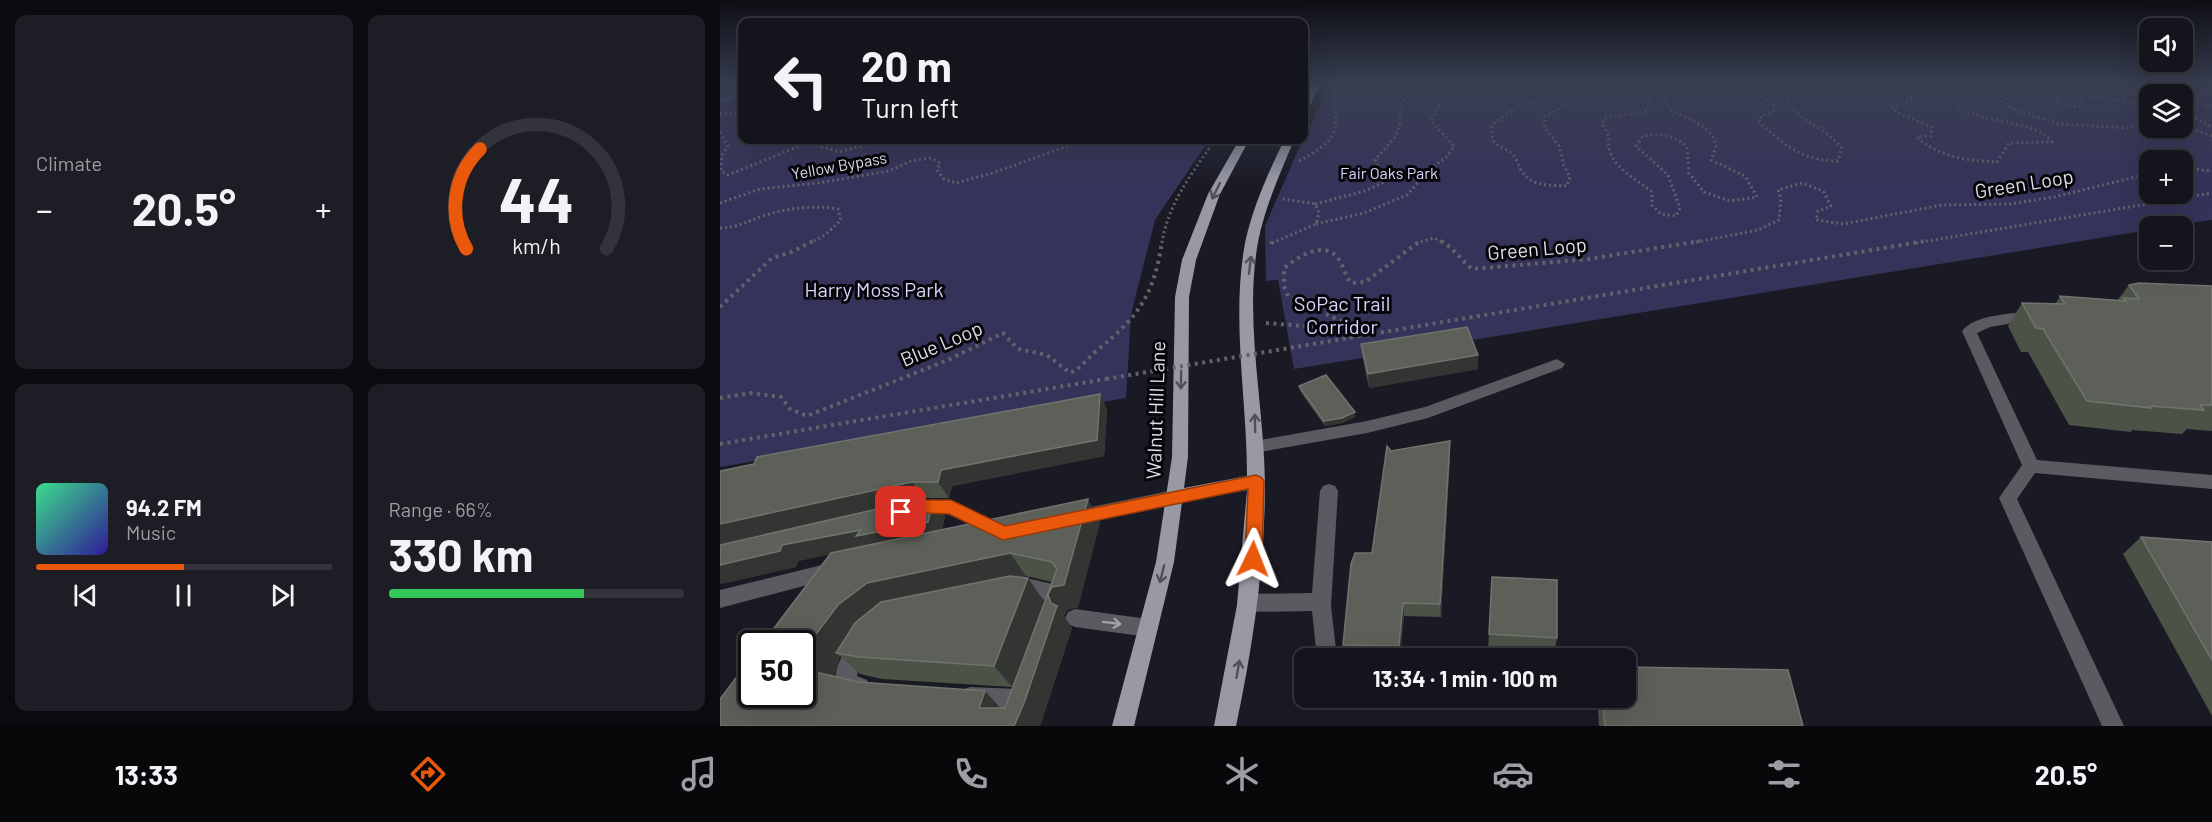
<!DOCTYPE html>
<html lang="en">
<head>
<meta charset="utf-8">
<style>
  body { margin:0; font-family:Barlow,sans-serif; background:#1d1d25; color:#f1f3f6; height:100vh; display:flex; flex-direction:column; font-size:22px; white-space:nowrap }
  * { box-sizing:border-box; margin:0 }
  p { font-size:20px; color:#9d9ea3 }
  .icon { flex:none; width:33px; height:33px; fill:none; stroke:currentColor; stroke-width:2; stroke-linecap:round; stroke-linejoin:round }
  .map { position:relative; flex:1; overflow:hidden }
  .side { display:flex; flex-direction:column; gap:15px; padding:15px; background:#0b0b0f; width:720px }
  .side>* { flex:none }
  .banner { position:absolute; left:18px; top:18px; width:570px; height:126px; border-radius:12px; box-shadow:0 6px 24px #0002,0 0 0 2px #33333b; background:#14141c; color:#f1f3f6; overflow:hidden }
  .buttons { position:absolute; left:1419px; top:18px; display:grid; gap:12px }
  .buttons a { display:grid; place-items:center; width:54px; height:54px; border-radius:12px; background:#14141c; box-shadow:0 6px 24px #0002,0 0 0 2px #33333b; font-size:30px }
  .speed { position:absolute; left:18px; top:630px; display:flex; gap:12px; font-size:30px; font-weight:700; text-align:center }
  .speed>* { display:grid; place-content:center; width:78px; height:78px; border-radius:50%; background:#14141c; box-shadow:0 6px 24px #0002,0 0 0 2px #33333b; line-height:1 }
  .speed .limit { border:3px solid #111; border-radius:9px; background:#fff; color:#111 }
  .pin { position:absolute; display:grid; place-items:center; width:51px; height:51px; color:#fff; margin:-26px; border-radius:12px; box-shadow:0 3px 9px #0006 }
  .me { position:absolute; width:66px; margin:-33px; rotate:2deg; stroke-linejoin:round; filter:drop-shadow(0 0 4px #0008) }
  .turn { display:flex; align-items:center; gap:21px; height:126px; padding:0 24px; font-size:27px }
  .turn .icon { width:78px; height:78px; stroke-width:2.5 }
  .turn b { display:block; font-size:42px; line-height:51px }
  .big { font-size:45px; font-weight:700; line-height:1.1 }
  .side .card { flex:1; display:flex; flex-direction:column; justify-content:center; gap:9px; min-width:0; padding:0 21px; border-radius:12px; background:#1d1d25 }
  .side .dial { align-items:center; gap:0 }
  .dial svg { height:156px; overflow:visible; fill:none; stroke:#33333b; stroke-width:7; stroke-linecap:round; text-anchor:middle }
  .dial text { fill:#f1f3f6; stroke:none }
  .song { display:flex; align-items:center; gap:18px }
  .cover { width:72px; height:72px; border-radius:9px; background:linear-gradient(135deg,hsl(150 70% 55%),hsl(250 70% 35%)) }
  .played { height:6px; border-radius:3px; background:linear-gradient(90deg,#ea580c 50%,#33333b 50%) }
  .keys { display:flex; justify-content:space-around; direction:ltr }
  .heat { display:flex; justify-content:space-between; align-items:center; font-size:33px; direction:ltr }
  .charge { height:9px; border-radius:4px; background:linear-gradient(90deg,#34c759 66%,#33333b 0) }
  .side .tiles { flex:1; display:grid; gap:15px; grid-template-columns:repeat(2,1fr) }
  .trip { position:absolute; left:574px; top:648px; width:342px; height:60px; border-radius:12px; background:#14141c; box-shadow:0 6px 24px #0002,0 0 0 2px #33333b; font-weight:700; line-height:60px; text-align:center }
  .tab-bar { display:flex; height:96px; justify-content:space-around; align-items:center; background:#08080b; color:#9d9ea3 }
  .tab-bar .icon { width:42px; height:42px }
  .tab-bar .current { color:#ea580c }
  .tab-bar b { font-size:27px; color:#f1f3f6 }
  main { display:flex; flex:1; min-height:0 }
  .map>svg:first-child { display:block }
  .green { fill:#36335a; fill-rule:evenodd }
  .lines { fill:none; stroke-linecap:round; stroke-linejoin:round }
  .path-far1 { stroke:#62626c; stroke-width:3; stroke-dasharray:2 3; stroke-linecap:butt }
  .path { stroke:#62626c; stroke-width:4; stroke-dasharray:3 4.5; stroke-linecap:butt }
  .minor { fill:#5a5a60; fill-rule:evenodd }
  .major { fill:#9999a6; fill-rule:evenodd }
  .path-bridge { stroke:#62626c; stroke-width:4; stroke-dasharray:3 4.5; stroke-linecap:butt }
  .wall { fill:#4d5247; fill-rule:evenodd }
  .shaded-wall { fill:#323532 }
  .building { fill:#5c6058; stroke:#70746e; stroke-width:1.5; fill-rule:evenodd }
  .oneway { stroke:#505058 }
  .oneway2 { stroke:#a2a2a9 }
  .route { fill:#ea580c; stroke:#983908; stroke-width:1.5 }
  .labels { text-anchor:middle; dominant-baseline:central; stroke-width:6; stroke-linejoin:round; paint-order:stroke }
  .far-street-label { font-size:16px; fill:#dddde5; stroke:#06060a }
  .far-park-label { font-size:16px; fill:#d7d6fd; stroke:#06060a }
  .street-label { font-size:20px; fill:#dddde5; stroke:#06060a }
  .park-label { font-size:20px; fill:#d7d6fd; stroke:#06060a }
</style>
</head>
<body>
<main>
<section class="side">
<div class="tiles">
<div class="card"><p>Climate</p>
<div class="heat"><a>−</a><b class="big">20.5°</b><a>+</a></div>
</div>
<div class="card dial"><svg viewBox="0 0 100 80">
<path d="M14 69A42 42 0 1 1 86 69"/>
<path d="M14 69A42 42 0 0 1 21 18" stroke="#ea580c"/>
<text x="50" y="56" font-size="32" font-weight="700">44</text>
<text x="50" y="72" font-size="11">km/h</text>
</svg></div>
<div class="card">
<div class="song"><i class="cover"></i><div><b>94.2 FM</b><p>Music</p></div></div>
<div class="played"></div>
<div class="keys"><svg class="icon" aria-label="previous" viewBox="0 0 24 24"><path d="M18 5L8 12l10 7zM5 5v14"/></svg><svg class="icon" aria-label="pause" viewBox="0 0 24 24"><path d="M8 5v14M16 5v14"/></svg><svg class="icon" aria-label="next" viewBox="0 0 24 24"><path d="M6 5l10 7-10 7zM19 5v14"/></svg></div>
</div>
<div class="card"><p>Range · 66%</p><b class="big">330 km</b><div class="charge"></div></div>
</div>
</section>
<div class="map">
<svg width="1492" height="726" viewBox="0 0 1492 726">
  <rect width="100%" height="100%" fill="#1a1a25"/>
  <path class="green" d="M0,82H22V140H489L435,220L411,314L406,398L0,467Z
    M599,82H1492V220L1449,226H1430L1429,230L574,369L558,280L546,281L545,226L580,146L611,84ZM1430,94H1462V128H1430ZM1430,160H1462V194H1430Z"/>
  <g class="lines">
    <path class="path-far1" d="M774,82L821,86L832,91V99L800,105L772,125C770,151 781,142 794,156C798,161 799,169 803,173C813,187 832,185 847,186L850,177L844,166L839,146L824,127L825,116L847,105L849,96L858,82
      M930,82V104L926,111L884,118L882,124C892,138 886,139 890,151C894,168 920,182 932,192V205L941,214L956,216L960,208L948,175L916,146L923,136C941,133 953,135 967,147L969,173L984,192L1010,201L1037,197L1025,176L991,160L996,146C993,125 965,118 949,109L944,96L955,82
      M1027,82L1054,106L1053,112L1042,115L1039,121C1062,145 1084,161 1118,161L1122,148C1115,141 1108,134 1100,129C1083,117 1064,111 1069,87L1063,82
      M1154,82L1190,95L1193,100L1172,107L1180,114L1212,127L1211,136L1197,137C1218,157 1249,161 1277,162L1289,143L1332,142C1310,113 1233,128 1228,88L1197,82
      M1271,82L1283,90L1282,101L1297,111L1340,124L1409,128L1430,120
      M1349,82L1351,93L1336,98L1337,104L1358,107L1362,102L1360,97L1364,95L1430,106
      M1377,82L1392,89L1430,95
      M0,101L22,93
      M1462,101L1492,106
      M1462,111L1492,127
      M0,114L22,112
      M1462,125L1492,136
      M0,132L8,146L2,155L1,171L8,175L82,145H96L120,152L163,140
      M579,161C627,135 614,130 615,82
      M1462,168L1492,171
      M0,203L40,189L98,183L169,171L191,161L210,158L220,163L217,170L224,179L236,183L276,172L364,140
      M595,204L645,191L664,182L655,160L676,136L680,123V106L696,86L710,82
      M596,224L644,213L687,195L711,168L728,156L734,146L711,121L718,106L738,99L736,91L749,82
      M0,228C17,228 30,220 46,215C69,208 94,205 118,209L121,220L105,235L90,243
      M442,243C448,203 473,172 495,140
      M552,243L596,224L599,213L595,204L563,199
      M696,243L714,238L724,243
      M971,243L1038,230L1059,220L1061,199L1058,190L1082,183L1103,191L1111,206L1098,211L1096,220L1123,224L1222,205L1290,204L1334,197L1419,176L1425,166L1430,165
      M1196,243L1492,193"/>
    <path class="path" d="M721,241C733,247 741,260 752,269L869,259L980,241
      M551,244L553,241
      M0,307L52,258L72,252L93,241
      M546,323L595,327L625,323L568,296L564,286V268C577,258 602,240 617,257C623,264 625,275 631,283L645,282L700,241
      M646,335L1205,241
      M0,398L31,393L61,397L70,409L87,416L228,360L283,333L298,349L327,355L350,373C361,368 366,360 375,352C417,318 434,297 442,241
      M0,444L386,379"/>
    <path class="minor" d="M1312,311L1319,316L1317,319L1270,327L1257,333L1317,460L1492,475V489L1315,473L1297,499L1404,726H1382L1279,498L1302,465L1242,331C1255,314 1292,314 1312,311Z
      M837,359L845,364L842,368L708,418L647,433L535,453L529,452L527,447L529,442L535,441L647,421L705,407Z
      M609,484L615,486L618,491L611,606L617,658H597L592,611L527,612L520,609L517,603L520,597L527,594L592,593L600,491L603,486Z
      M454,490L460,492L463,497L460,502L454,504L357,524L351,522L348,517L351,512L357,510Z
      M231,500L283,525L286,530L283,535L277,538L229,514L199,515L193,513L190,508L193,503Z
      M114,562L121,564L123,570L121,576L0,608V590Z
      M306,578L346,587L349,593L344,606L337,609L330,606L327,600L289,595L286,589L289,583Z
      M355,609L428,619L435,621L438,628L435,635L428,637L355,627L348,624L345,618L348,612Z
      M140,639L147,642L150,649L139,668L137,676L147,680L151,687L147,694L140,697L118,691C110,674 123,646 140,639Z
      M250,687L301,689L309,693L312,700L309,707L301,711L250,707L242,704L239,697L242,690Z
      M662,698H687L684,705L676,709L665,705Z"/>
    <path class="major" d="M590,82H600L589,108L584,111V97Z
      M519,140H529L500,194L476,260L469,297L468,457L464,488L527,476C527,399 511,319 525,243C533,206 548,174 564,140H574C560,174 545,206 538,242C524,321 544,403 545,483C545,565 533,646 516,726H494L517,605L527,490L462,502L454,562L414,726H392L436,562L452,457L455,297L462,260L488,194Z"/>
    <path class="path-bridge" d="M386,379L646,335"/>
  </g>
  <path class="wall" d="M1409,285L1492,286V431L1467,429L1462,434L1412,430L1411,432L1349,425L1308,352H1301L1288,326L1302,303H1336L1340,296L1397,301Z
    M641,344L758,355V369L649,388L643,359Z
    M579,386L635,417L622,423L605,426L580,391Z
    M380,394L387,410L384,456L232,486L229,498H204L0,544V471Z
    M671,451L730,456L721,617L684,616L680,658H626L623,645L652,553Z
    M368,499L380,522L358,607L347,610L344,616L352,628L320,726H0L110,554L78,561L76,567L0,584L225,516L222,530ZM306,576L332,582L285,708H280L265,691L138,682L114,677L120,656L140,674L162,679L292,687L324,601L300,577Z
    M1421,537L1492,542V716L1403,554Z
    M772,577L837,638L834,655L768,651Z
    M877,698H906L1083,726H879Z"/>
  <path class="shaded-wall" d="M758,355V369L649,388L648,374Z
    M380,394L387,410L384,456L232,486L229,498L218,482L221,470Z
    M635,412V417L622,423L605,426L604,421Z
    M730,441V456L721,617L720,604Z
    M192,482L204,498L0,544V524Z
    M368,499L380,522L358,607L347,610L344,616L352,628L321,723L320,726H294L331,603L328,595Z
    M213,501L225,516L220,537L146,547L78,561L76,567L0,584V565L62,545Z
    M290,553L306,576L169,606L116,653L120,656L112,683L91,671L87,662L96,634L118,605L147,583Z
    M308,578L324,601L292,687L274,666Z
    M683,603L684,616L680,658L679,646Z
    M265,691L284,712L259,708Z"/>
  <path class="building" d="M1419,283L1492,286V405H1480L1484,410L1430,406L1431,408L1367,401L1323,329L1316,328L1302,303L1345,304L1340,296L1406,301L1403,298L1419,299L1409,285Z
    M747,327L758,355L648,374L641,344Z
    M606,375L635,412L622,418L604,421L579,386Z
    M380,394L377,440L221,470L218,482H192L0,524V471L34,464L37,457Z
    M730,441L720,604L683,603L679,646L623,645L631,564L635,553H652L667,446L671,451Z
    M368,499L344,585L332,587L328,595L331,603L337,606L304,703L294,726H0V699L32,657V694H82V644H42L111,553ZM290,553L332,562L337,569L285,708H259L265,691L138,682L91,671L87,662L96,634L118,605L147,583Z
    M192,501H213L208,522L136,536L141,530L62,545L60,551L0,565V545Z
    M1421,537L1492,542V660Z
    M290,576L308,578L274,666L139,657L116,653L135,623L161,602Z
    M772,577L837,580V638L769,634Z
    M906,667L1068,670L1083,726H885L882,698H906Z"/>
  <defs><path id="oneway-shaft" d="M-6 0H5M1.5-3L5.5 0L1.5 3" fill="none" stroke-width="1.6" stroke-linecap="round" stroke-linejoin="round" transform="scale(1.5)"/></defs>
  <g class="oneway">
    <use href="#oneway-shaft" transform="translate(496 191) rotate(116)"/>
    <use href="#oneway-shaft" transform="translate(530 265) rotate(-83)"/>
    <use href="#oneway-shaft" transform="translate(461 380) rotate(91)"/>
    <use href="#oneway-shaft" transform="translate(535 423) rotate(-91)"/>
    <use href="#oneway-shaft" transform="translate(442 574) rotate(104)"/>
    <use href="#oneway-shaft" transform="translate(518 669) rotate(-80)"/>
  </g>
  <use class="oneway2" href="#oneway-shaft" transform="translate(392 623) rotate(7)"/>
  <linearGradient id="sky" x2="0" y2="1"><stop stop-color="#0e0e14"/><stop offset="0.45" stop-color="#383e51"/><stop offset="1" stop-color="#383e51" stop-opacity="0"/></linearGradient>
  <rect width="1492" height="184" fill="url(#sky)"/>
  <path class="route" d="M536,475L541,477L544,481L542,559L539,564L533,566L527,564L525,559L528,489L283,540L229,514L204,513L181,519L175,517L173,512L175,507L204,500H231L285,526Z"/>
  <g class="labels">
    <g class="far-street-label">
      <text transform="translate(119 165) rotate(-10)">Yellow Bypass</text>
    </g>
    <g class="far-park-label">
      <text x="669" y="172">Fair Oaks Park</text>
    </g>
    <g class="street-label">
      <text transform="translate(1304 183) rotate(-9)">Green Loop</text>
      <text transform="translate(817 248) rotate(-5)">Green Loop</text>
      <text transform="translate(221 343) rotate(-23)">Blue Loop</text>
      <text transform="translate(435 410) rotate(-88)">Walnut Hill Lane</text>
    </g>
    <g class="park-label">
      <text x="154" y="289">Harry Moss Park</text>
      <text x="622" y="303">SoPac Trail<tspan x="622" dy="23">Corridor</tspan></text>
    </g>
  </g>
</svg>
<div class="buttons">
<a><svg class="icon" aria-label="sound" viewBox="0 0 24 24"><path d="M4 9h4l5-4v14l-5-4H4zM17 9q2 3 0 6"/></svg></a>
<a><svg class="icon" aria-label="layers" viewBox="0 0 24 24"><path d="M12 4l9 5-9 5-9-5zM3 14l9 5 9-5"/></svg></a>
<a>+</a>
<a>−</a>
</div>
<div class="speed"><div class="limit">50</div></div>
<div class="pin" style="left:181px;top:512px;background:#d93025"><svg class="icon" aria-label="arrive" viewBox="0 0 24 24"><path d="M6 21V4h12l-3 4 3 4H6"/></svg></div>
<svg class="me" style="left:533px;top:559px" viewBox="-20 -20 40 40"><path d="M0-17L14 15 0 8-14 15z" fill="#ea580c" stroke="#fff" stroke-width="4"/></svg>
<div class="trip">13:34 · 1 min · 100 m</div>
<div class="banner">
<div class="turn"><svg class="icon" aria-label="left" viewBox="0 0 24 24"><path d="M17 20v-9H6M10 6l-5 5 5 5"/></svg><div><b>20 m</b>Turn left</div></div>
</div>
</div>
</main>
<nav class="tab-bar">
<b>13:33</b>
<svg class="icon current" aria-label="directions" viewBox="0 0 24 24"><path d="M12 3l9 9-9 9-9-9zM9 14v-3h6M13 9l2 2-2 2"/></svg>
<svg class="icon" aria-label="music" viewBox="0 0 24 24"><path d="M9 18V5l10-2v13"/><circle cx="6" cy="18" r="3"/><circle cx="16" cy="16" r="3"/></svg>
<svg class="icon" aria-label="phone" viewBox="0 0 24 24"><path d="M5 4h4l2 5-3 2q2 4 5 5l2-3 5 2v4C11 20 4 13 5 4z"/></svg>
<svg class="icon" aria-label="climate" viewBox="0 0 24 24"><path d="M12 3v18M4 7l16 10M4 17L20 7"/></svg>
<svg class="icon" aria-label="car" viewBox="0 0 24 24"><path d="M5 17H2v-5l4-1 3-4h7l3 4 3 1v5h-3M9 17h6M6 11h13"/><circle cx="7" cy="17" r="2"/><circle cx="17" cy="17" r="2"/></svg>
<svg class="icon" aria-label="filters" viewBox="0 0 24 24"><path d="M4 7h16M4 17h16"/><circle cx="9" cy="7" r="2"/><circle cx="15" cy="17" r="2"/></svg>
<b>20.5°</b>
</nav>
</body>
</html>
